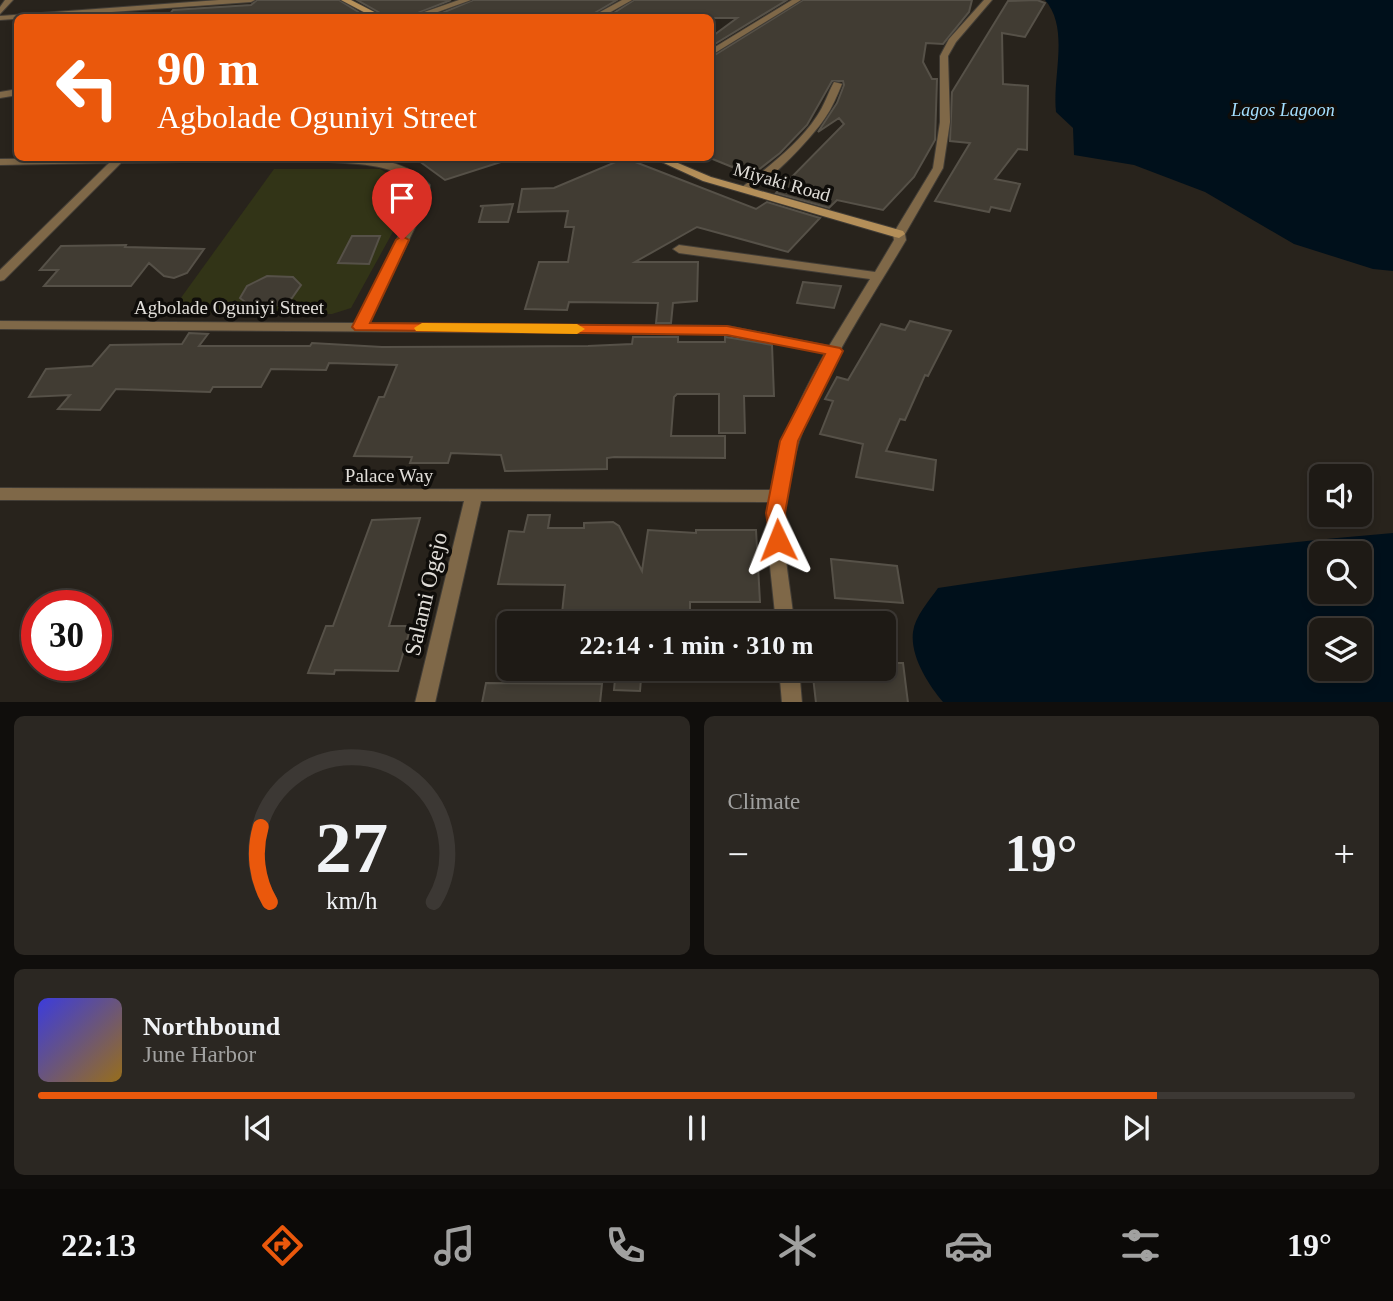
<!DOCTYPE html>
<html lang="en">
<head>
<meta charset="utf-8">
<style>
  body { margin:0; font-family:Georgia,serif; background:#2b2722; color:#f1f3f6; height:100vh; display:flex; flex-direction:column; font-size:26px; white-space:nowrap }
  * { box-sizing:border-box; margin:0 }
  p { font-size:23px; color:#a1a1a0 }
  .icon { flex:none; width:38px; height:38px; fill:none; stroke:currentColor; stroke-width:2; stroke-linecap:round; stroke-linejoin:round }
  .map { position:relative; height:702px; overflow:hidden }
  .panel { display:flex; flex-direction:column; gap:14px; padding:14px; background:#100e0c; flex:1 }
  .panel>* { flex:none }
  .guide { position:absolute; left:14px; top:14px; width:700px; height:147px; border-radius:10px; box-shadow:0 4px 10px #0003,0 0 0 2px #3c3834; background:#ea580c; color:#fff; overflow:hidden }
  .controls { position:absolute; left:1309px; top:464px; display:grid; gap:14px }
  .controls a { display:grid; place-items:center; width:63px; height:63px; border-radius:10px; background:#1e1a15; box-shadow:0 4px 10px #0003,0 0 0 2px #3c3834; font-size:35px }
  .speed { position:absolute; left:21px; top:590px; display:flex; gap:14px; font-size:35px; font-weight:700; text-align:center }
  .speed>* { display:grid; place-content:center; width:91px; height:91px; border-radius:50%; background:#1e1a15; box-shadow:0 4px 10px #0003,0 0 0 2px #3c3834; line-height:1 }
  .speed .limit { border:10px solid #d22; background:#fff; color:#111 }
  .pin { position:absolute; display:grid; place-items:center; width:60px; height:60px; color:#fff; margin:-72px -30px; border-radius:50% 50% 50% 0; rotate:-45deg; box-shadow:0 0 7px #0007 }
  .pin .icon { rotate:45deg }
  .me { position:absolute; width:77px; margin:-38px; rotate:358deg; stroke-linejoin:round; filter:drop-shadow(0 0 5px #0008) }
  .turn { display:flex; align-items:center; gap:24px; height:147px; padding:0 28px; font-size:32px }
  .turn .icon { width:91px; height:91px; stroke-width:2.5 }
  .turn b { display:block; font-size:49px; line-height:60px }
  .big { font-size:52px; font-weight:700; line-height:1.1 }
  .panel .tile { flex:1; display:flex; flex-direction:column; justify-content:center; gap:10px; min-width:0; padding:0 24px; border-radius:10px; background:#2b2722 }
  .panel .dial { align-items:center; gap:0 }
  .dial svg { height:182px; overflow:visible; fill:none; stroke:#3c3834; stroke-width:7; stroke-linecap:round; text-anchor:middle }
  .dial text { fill:#f1f3f6; stroke:none }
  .song { display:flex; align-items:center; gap:21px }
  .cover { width:84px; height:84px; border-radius:10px; background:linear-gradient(135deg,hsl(240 70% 55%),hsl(40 70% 35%)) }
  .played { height:7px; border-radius:4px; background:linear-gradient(90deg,#ea580c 85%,#3c3834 85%) }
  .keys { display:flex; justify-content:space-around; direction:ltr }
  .heat { display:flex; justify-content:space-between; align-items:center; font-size:38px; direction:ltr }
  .panel .tiles { flex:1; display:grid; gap:14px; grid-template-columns:1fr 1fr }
  .tile:last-child { grid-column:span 2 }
  .trip { position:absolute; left:497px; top:611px; width:399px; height:70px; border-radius:10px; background:#1e1a15; box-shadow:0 4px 10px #0003,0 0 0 2px #3c3834; font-weight:700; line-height:70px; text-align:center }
  .dock { display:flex; height:112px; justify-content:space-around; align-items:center; background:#0c0a08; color:#a1a1a0 }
  .dock .icon { width:49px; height:49px }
  .dock .on { color:#ea580c }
  .dock b { font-size:32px; color:#f1f3f6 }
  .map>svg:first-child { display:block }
  .green { fill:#323417 }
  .water { fill:#00101b; fill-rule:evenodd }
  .building { fill:#413c33; stroke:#565148; stroke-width:2 }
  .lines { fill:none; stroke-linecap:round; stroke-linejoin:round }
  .street-casing { stroke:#423d36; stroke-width:2 }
  .secondary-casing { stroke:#423d36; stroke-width:2 }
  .street { fill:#7f6848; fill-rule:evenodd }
  .secondary { fill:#b48f59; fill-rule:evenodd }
  .route { fill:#ea580c; stroke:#983908; stroke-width:2 }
  .slow { fill:#f59e0b }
  .labels { text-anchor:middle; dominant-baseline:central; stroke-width:7; stroke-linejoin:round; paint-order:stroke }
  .far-water-label { font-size:18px; font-style:italic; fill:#a4dfff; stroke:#0f0d0a }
  .street-label { font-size:19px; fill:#e1ded9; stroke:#0f0d0a }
  .near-street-label { font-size:23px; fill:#e1ded9; stroke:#0f0d0a }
</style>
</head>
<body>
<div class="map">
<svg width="1393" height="703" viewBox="0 0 1393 703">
  <rect width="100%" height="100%" fill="#28231c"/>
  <path class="green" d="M274,169H380L409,186L411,199L351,308L332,314L170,313Z"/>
  <path class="water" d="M1045,0H1393V271L1373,269L1294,244L1205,192L1134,165L1074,155L1073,128L1056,112C1052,76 1070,29 1045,0Z
    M1393,533V702H943C928,684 910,656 913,632C915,616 929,601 938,588C1089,565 1241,546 1393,533ZM1321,553H1360V592H1321ZM1321,630H1360V668H1321Z"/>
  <path class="building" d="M257,0H339L368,18H167L173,10L251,5Z
    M357,0H451L405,18H389Z
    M473,0H617L586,18H430Z
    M634,0H787L710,47V38L737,18H606Z
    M803,0H972L969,12L943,44L926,43L923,62L932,79H937L935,140L914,177L883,210L837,200L829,208L776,193L844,124L839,118L818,132L837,103L844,85L843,81H832L807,125L780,153L752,175L710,158V58Z
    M1037,0L1045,3L1025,37L1002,33L1003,84L1028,86L1027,150L1018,149L995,179L1020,184L1010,211L991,207L989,212L935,201L970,143L950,141L952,92L1008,1Z
    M415,158H504V161L445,180Z
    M625,158L756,209L767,202L820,218L788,252L697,227L635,262H698L697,301L673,303L671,323H656L658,303L569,302L567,310L525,309L539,262H568L574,227H565L568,211L518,212L522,189L554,188Z
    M513,204L508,222H479L483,207L480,206Z
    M352,236H380L369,264L338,263Z
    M126,245L125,247L204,249L187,273L174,278L164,276L149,263L131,286H44L58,270H40L61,246Z
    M267,276L293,277L301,285L292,298L273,307L249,305L240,298L247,286Z
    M803,282L841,286L834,308L797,303Z
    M910,321L951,331L928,376L925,375L905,420L900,419L886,451L936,460L933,490L856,477L863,444L820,434L833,401L825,399L837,377L848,380L881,324L905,330Z
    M189,333L208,334L199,346H310L312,343L382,347L588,346L632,344L633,337H678V342H725V337L732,338L772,345L774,396H744L745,433H719V394H677L674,397L671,436H725V458L614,457L607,458V469L505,471L501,455L451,453L448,463H410L412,457L354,456L379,397H384L397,365L329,363L326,370L271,369L261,387H213L210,392L116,389L100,410L58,409L70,395L29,397L46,369L92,366L110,345L182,344Z
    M528,515H550L548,528H584V523L613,522L619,526L642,571L648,530L696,533V530H756L760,602H690V623H561L565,585L498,584L509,531L524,532Z
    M420,518L389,626H411L398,671L335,670L334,674L308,673L326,626H333L372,520Z
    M831,559L897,566L903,603L835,598Z
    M884,663H903L908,703H816L812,668H884Z
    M616,668H642L640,691L614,690Z
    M486,683L602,684L600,703H482Z"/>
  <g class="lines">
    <g class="street-casing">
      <path id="street" d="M5,0H13L0,14V7Z
        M219,0H255L251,2L0,20V16Z
        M459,0H471L421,18H407Z
        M622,0H632L600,18H589Z
        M792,0H801L710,56V50Z
        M984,0H992L956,42L948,56L950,122L943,168L905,234L906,240C856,325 788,418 784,521C783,555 791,589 794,623H776L767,538L769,502L481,501L435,703H415L464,501L0,500V488L771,490C779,441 801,396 825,353L727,334L0,329V321L355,323L418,197V186C391,161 354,165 319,161L314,158C351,155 403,155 430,185V197L368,323L727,326L829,346L870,279L679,253L673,249L679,245L875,272L894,240L893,234L933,168L940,122V56L949,39Z
        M834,82L842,84C837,96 832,108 825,118C814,135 760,195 741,192V188C768,167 798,145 817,116C824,106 828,93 834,82Z
        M18,89V95L0,98V92Z
        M81,158H249L244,161L121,163L4,280L0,281V270L109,163L0,165V159Z
        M779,668H799L802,703H782Z"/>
    </g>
    <g class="secondary-casing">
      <path id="secondary" d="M341,0H351L386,18H375Z
        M653,158H666L711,177L903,231L905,234L899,238L895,237L703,181Z"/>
    </g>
    <use href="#street" class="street"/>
    <use href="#secondary" class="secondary"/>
  </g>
  <path class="route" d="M402,236L409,240L370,323L727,326L840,348L843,351L798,441L785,513L788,540L785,545H771L766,513L780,441L825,354L727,335L355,330L352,327L396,240Z"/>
  <path class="slow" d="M422,323L577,324L585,329L577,334L416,331L414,328Z"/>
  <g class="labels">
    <g class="far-water-label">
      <text x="1283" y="110">Lagos Lagoon</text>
    </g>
    <g class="street-label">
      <text transform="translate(782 182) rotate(16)">Miyaki Road</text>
      <text x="229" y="307">Agbolade Oguniyi Street</text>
      <text x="389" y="475">Palace Way</text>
    </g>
    <g class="near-street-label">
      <text transform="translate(426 594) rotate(-77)">Salami Ogejo</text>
    </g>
  </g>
</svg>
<div class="controls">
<a><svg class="icon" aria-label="sound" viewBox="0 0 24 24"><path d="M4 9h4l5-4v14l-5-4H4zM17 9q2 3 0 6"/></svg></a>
<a><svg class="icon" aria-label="search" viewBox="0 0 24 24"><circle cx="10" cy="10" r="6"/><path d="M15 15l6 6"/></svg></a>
<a><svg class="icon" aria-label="layers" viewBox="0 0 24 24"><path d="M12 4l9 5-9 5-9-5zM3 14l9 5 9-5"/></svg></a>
</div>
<div class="speed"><div class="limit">30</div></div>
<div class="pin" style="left:402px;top:240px;background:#d93025"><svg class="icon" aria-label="arrive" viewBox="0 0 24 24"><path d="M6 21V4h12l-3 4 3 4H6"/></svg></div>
<svg class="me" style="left:778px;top:540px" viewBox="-20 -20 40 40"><path d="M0-17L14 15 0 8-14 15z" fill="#ea580c" stroke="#fff" stroke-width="4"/></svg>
<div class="trip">22:14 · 1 min · 310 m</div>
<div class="guide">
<div class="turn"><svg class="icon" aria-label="left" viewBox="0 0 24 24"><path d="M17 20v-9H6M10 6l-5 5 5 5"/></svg><div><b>90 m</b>Agbolade Oguniyi Street</div></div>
</div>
</div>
<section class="panel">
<div class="tiles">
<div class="tile dial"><svg viewBox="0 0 100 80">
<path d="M14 69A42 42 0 1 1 86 69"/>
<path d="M14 69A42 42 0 0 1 10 36" stroke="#ea580c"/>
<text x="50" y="56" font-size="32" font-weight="700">27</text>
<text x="50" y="72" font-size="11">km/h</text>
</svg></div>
<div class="tile"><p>Climate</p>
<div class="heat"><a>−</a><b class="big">19°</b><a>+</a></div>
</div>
<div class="tile">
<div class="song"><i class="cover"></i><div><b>Northbound</b><p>June Harbor</p></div></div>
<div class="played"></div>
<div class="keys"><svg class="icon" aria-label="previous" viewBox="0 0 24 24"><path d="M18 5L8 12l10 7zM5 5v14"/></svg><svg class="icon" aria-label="pause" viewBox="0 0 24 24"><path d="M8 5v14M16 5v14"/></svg><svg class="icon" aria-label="next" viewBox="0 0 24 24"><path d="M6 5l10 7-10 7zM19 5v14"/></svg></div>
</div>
</div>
</section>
<nav class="dock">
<b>22:13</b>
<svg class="icon on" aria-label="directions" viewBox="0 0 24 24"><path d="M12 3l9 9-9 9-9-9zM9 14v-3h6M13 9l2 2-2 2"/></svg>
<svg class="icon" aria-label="music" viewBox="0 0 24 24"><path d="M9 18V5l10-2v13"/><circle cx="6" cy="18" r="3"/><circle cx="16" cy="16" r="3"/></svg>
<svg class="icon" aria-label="phone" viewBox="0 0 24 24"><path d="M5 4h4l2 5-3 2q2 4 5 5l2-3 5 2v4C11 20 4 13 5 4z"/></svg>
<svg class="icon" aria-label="climate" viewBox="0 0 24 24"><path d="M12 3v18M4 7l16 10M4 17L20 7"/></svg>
<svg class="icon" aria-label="car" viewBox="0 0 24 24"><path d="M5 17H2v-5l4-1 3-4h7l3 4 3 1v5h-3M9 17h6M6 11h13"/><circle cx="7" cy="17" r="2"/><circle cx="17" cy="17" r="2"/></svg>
<svg class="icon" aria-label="filters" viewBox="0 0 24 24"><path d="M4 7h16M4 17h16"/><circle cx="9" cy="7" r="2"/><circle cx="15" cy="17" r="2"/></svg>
<b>19°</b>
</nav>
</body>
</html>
